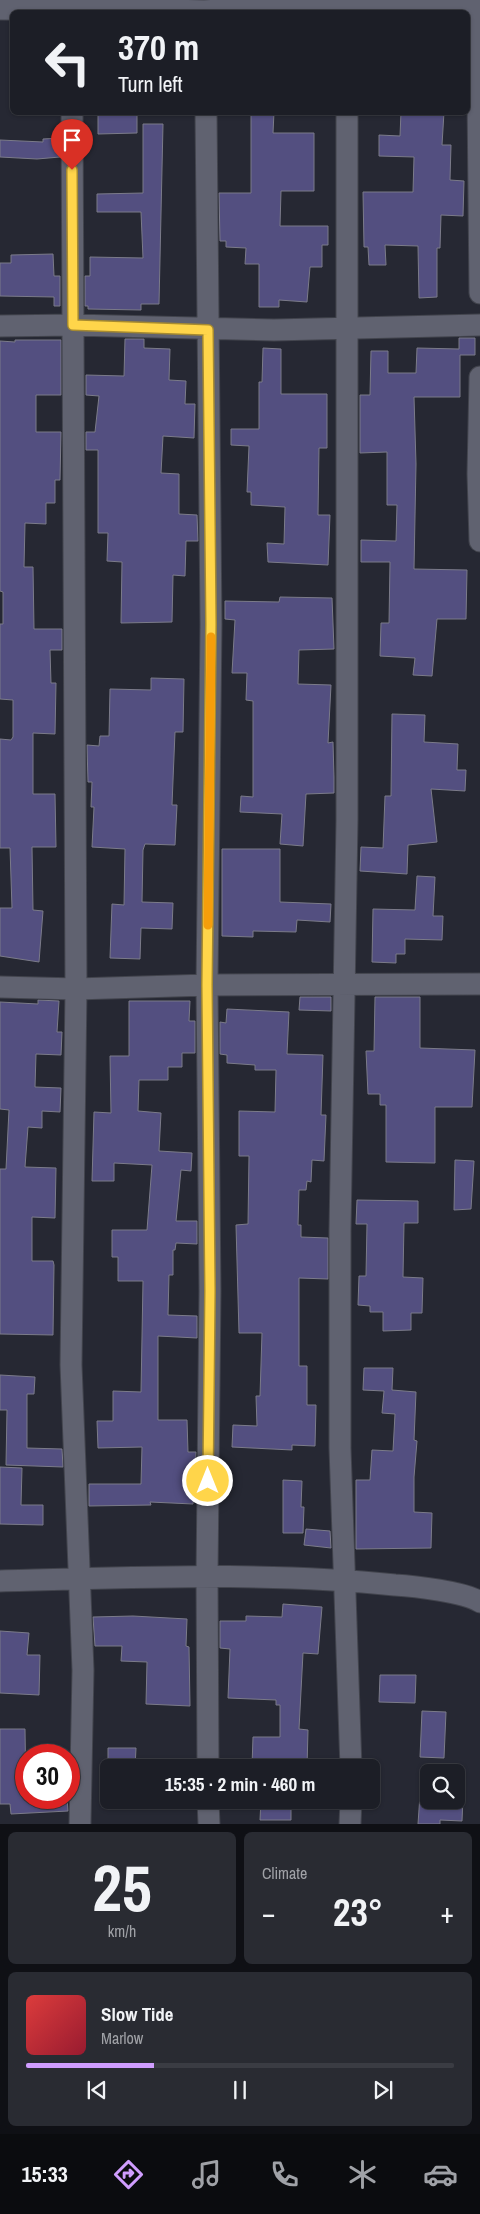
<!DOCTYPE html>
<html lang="en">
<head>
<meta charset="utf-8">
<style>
  body { margin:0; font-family:"Archivo Narrow",sans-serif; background:#292b32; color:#f1f3f6; height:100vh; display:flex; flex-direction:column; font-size:19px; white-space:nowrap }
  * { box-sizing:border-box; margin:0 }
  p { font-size:16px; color:#a0a2a7 }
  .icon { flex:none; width:28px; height:28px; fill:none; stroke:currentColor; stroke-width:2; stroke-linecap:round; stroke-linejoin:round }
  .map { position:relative; height:1824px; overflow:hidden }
  .drawer { display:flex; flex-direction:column; gap:8px; padding:8px; background:#0f1015; flex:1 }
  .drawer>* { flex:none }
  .hud { position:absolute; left:10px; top:10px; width:460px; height:105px; border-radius:8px; box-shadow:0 1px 4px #0004,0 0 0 1px #3a3c43; background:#1c1e26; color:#f1f3f6; overflow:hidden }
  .controls { position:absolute; left:420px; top:1764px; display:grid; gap:10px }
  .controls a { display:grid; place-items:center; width:45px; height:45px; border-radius:8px; background:#1c1e26; box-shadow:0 1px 4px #0004,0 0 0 1px #3a3c43; font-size:25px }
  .speed { position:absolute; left:15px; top:1744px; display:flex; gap:10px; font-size:25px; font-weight:700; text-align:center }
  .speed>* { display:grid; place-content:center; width:65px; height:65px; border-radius:50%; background:#1c1e26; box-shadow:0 1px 4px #0004,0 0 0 1px #3a3c43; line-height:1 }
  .speed .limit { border:8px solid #d22; background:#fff; color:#111 }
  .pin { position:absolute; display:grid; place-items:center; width:42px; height:42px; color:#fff; margin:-51px -21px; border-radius:50% 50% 50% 0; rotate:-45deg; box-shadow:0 0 5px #0007 }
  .pin .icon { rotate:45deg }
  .me { position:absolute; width:55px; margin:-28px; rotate:0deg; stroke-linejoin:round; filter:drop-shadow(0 0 4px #0008) }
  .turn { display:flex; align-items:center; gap:18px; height:105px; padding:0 25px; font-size:22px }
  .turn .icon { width:65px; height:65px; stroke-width:2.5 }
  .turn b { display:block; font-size:35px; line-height:42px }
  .big { font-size:38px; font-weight:700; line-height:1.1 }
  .drawer .widget { flex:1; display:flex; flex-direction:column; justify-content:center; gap:8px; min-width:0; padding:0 18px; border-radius:8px; background:#292b32 }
  .drawer .dial { align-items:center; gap:0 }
  .dial b { font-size:65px; line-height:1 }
  .song { display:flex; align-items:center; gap:15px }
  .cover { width:60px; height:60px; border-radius:8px; background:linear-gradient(135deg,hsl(0 70% 55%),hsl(350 70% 35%)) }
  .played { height:5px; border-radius:2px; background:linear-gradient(90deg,#d09dff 30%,#3a3c43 30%) }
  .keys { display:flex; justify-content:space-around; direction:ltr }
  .heat { display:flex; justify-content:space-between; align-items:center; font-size:28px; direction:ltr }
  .drawer .tiles { flex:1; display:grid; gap:8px; grid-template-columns:1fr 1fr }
  .widget:last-child { grid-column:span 2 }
  .trip { position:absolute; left:100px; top:1759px; width:280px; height:50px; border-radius:8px; background:#1c1e26; box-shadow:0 1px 4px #0004,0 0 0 1px #3a3c43; font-weight:700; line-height:50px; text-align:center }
  .tab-bar { display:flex; height:80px; justify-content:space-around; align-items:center; background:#0b0c0f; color:#a0a2a7 }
  .tab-bar .icon { width:35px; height:35px }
  .tab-bar .on { color:#d09dff }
  .tab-bar b { font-size:22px; color:#f1f3f6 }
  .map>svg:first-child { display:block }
  .building { fill:#534f80; stroke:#7b7b89 }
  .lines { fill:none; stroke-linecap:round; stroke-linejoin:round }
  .street-casing { stroke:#42444d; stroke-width:23 }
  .street { stroke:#606270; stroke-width:21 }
  .route-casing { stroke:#a68a30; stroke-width:12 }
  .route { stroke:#ffd54a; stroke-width:9 }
  .slow { stroke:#f59e0b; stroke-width:9 }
</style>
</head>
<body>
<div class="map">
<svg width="480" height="1824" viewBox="0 0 480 1824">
  <rect width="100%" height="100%" fill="#262833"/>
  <path class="building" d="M98,112H137V133L98,134Z
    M251,112H274L273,133H314V191H281L280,226H328V245H322V267H310L307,302L279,300V307H259V264H245L246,248L226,247V241H220L219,193H251Z
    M401,112H444L442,145H451L450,180L464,181L463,216L441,215L440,248H437V297L419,298L418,246L385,245L386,265H369L368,247H364L363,192H413L414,157L379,156V135L400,136Z
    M143,124H163L159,304H141V310L88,309V306H85V276H90V257L143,258L141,212H97V194L143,193Z
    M60,138V157L37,159L0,157V140L43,142V139Z
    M53,254L54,276H60V306H54V297L0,296V263H11V255Z
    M459,338H475V355H460V397H414L416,464L414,569L467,570L466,619H437L432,676L413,675L415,658L380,656L381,623H389L390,562H361V540L396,541L397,505H387V452L360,453V395H370L371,351H388V373H416L417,348L459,349Z
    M125,339H144V348L170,349L169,380L186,381L185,404H195L194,438L163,436L161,473L179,474V514L197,515L198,541H186L185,576L173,575L172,622L121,623L122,562L107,561L108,533H98V450H86V432H95L99,396L86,395V375L124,376Z
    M15,340H61V395H36V432H61L60,480H55V503H46V524L25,523L24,567H33L34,629H62V650H50L51,683H56L55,734L33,733V794H55L56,847H32L33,910L43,911L39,962L0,956V908H12L10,848H0V739L11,740L13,737V700L0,699V624H3V592L0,591V341L15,342Z
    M263,348L281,349V394H327V448H319L318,515H330L328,565L268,562L267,543L284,544L285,507L251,505V492H247L249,446L231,445V429H259V382H262Z
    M280,597L332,598L334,649L299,650L298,684L331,685L328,743L333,742L334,777V793L306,794L303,846L280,844L282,814L240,812L241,796L253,797V701L246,700L247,673H232L235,620L225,619V601L279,602Z
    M151,678L184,679L183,732H175L172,805H177L175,845L145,844L143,850L142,902L173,903L172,929L141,928L140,959L110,958L112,904L124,905L125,849L92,847L94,807H91L92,782H88L87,745L99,746L100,736H109L110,689L151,690Z
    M392,714L425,715L424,742L458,744L457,770H466L465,791L431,789L437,842L408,845L407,874L360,871L361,847L383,848L385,796H391Z
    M222,849H280V902L331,904L330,922L297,920L296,932L253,931V937L222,936Z
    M417,876L435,877L433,916H443L442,940L405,939V954H396V963L372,962L373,909L415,910Z
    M300,997H331V1011L299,1010Z
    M375,997H420V1048L475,1050L472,1107H435V1163L386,1162V1105H380V1094H368L366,1051H374Z
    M38,1000L59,1001L57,1032H62L61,1055L36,1054L35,1087L61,1088L60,1112L42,1111V1128L28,1127L25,1167L56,1168L55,1218L32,1217V1261H53L54,1265L53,1335L0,1334V1169H6L9,1110L0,1109V1002L38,1004Z
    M129,1001H190L189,1021H195V1053H182V1067H168V1080H139L138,1111L161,1113L159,1151L192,1153L191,1171L181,1170L176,1221H197V1244L176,1243L175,1250H173V1275H169L168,1315L197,1316V1338L158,1336V1420H187L188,1452H196L193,1504L150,1502L151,1505L89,1506V1484H141L142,1447L98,1448L97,1421H113V1391L141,1392L143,1281H118V1257H112V1230H147L152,1165L114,1163V1181H92L94,1112L111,1113L110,1056H129Z
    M227,1009L289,1012L287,1054L323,1055L321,1115H326L324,1161L312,1160L311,1182L307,1181L306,1190H299L298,1225H301V1237L328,1238V1279L299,1278V1366H307V1405H316L315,1446L292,1445V1450L232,1447L233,1425L257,1426L256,1396H260L262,1333H239L236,1225L248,1224L249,1156H239V1111L275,1112L276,1070H255V1065L227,1063V1055L220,1054V1022L226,1023Z
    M455,1160L474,1161L471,1209L454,1210Z
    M357,1200L418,1201V1223H404L403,1277L423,1278L422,1313H411V1330L383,1331V1312H370V1306L358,1305L359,1276H366L367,1224H356Z
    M364,1368H393L392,1390L416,1392L414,1440L417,1441L414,1477V1512L432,1513L431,1548L356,1549V1480H370L372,1450L393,1451L395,1414L382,1413L384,1391L363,1390Z
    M0,1375L35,1377L34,1394H27V1448L62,1449L63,1467L6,1465L7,1410H0Z
    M0,1467L22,1468L21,1505H43V1525L0,1524Z
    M283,1480L302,1481L301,1507H304L303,1533H283Z
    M306,1529L330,1531L331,1548L304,1545Z
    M283,1604L322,1607L318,1654L303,1653L299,1729L308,1730L307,1768L252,1766L253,1737H280V1705H276V1700L228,1698L230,1649L220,1648V1621H246V1616L282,1617Z
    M133,1616L187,1619L186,1646L189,1647L190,1706L146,1704L147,1662L121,1661L122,1646H95L93,1617Z
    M0,1631L29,1633L27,1655H40L39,1695L0,1693Z
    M380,1675H416L415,1703L379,1702Z
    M422,1711L446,1712L444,1758L420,1757Z
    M0,1729H25L26,1798H67L68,1811L11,1814L10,1804H0Z
    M108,1748H136L135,1768H108Z
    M420,1795L429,1796V1800L463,1798L462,1821L440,1820V1824H418Z
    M261,1800H291V1820H260Z"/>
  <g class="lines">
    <g class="street-casing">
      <path id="street" d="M477,0L480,293
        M0,9L71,10L107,8L204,11L345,1L480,7
        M72,112L76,989L71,1365L83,1670L80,1824
        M206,112L211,624L207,985L210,1291L207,1576L208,1768
        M347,112V820L340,1231V1448L351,1768
        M0,326L73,325L274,330L480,325
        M480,377L478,474L480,541
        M0,987L76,989L207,985L480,984
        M0,1581C132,1578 264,1571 395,1585C413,1586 466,1592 480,1602
        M208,1800L209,1824
        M350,1824L351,1800"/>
    </g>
    <use href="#street" class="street"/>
  </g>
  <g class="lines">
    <g class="route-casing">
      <path id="route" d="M72,170L73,325L208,330L211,624L207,985L210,1291L208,1481"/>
    </g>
    <use href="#route" class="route"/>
    <path class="slow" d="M208,925L211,637"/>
  </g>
</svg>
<div class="controls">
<a><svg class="icon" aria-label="search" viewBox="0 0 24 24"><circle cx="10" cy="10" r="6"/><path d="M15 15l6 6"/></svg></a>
</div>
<div class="speed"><div class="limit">30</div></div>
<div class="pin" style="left:72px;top:170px;background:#d93025"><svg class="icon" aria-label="arrive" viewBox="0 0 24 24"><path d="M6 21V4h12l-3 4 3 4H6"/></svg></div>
<svg class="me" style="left:208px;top:1481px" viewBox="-20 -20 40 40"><circle r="17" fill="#ffd54a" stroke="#fff" stroke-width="3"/><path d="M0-11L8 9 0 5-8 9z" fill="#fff"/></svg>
<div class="trip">15:35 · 2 min · 460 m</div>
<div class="hud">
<div class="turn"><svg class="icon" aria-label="left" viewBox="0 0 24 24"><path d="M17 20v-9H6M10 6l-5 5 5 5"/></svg><div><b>370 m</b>Turn left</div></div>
</div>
</div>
<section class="drawer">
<div class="tiles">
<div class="widget dial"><b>25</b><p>km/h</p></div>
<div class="widget"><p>Climate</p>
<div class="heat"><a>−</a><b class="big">23°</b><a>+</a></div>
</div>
<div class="widget">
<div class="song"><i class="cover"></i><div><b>Slow Tide</b><p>Marlow</p></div></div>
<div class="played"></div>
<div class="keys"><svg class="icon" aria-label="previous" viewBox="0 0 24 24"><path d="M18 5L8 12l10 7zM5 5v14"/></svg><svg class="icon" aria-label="pause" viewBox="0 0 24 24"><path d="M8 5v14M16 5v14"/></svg><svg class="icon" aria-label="next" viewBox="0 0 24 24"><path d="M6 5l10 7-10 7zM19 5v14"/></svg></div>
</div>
</div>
</section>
<nav class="tab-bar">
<b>15:33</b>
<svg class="icon on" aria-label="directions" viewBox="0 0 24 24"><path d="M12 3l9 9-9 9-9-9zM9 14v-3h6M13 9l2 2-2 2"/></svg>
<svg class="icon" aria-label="music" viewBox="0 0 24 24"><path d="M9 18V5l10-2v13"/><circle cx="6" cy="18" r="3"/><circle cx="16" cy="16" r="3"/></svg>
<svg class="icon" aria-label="phone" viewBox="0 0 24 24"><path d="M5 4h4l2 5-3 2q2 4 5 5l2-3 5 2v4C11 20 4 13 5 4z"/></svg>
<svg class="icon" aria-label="climate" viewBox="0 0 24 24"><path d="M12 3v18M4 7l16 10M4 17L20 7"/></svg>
<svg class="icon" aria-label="car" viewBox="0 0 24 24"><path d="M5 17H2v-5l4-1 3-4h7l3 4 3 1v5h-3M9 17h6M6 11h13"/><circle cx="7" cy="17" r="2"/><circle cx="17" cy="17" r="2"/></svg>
</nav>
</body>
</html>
